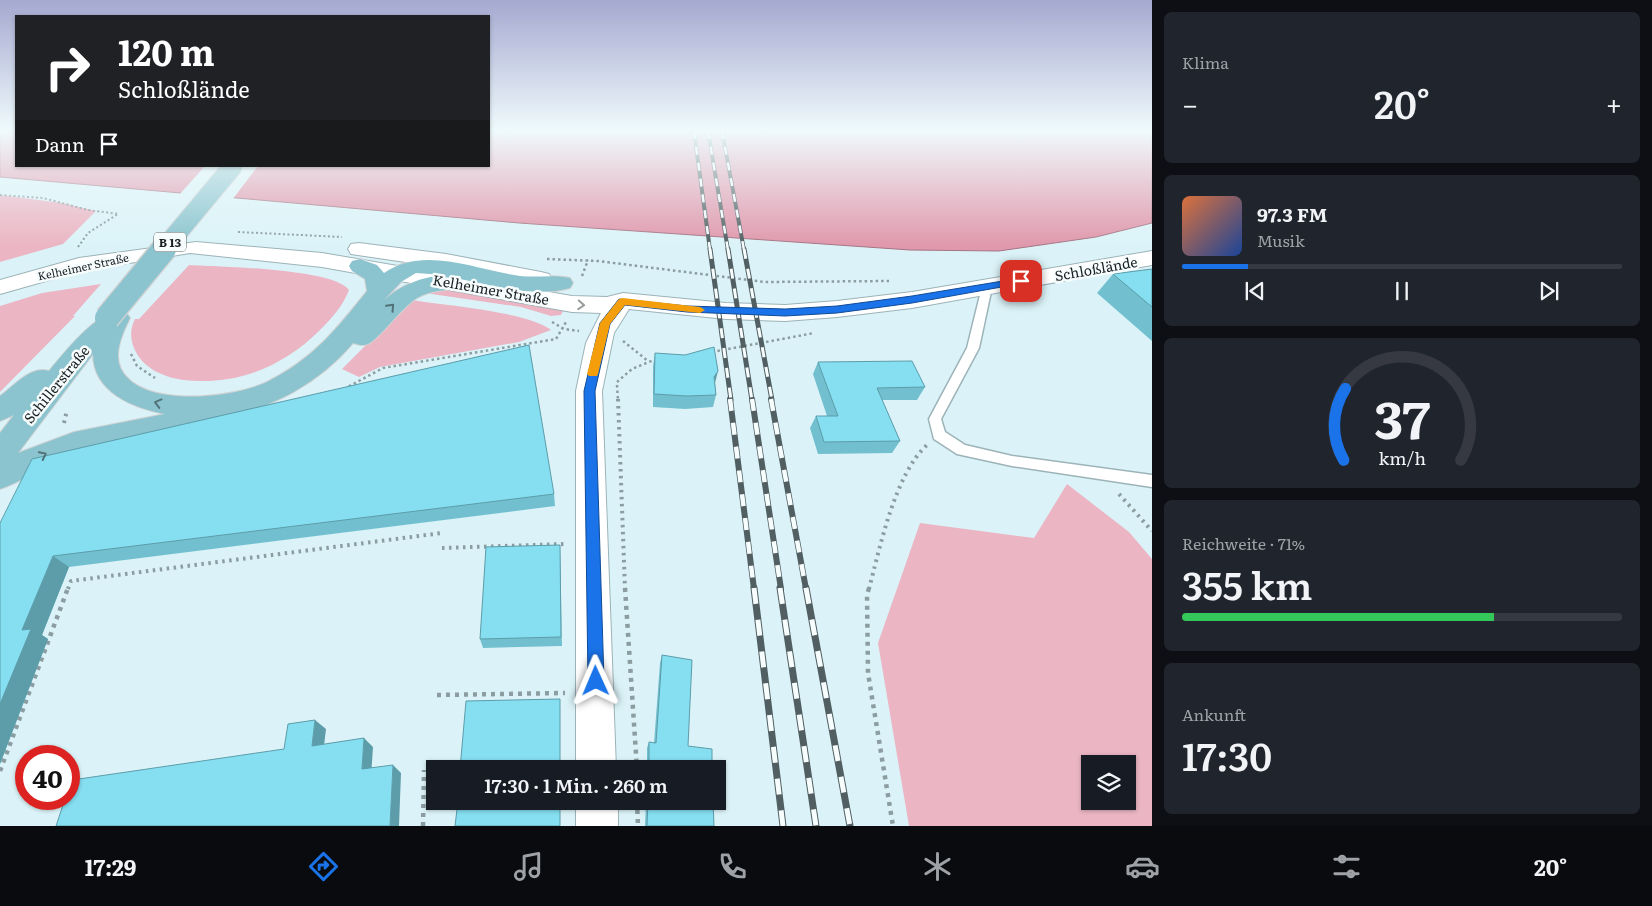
<!DOCTYPE html>
<html lang="de">
<head>
<meta charset="utf-8">
<style>
  body { margin:0; font-family:Literata,serif; background:#20242c; color:#f1f3f6; height:100vh; display:flex; flex-direction:column; font-size:19px; white-space:nowrap }
  * { box-sizing:border-box; margin:0 }
  p { font-size:16px; color:#9ea1a6 }
  .icon { flex:none; width:28px; height:28px; fill:none; stroke:currentColor; stroke-width:2; stroke-linecap:round; stroke-linejoin:round }
  .map { position:relative; flex:1; overflow:hidden }
  .sheet { display:flex; flex-direction:column; gap:12px; padding:12px; background:#0d0f14; width:500px }
  .sheet>* { flex:none }
  .hud { position:absolute; left:15px; top:15px; width:475px; height:152px; border-radius:0px; box-shadow:0 1px 4px #0004; background:#202124; color:#fff; overflow:hidden }
  .tools { position:absolute; left:1081px; top:755px; display:grid; gap:10px }
  .tools a { display:grid; place-items:center; width:55px; height:55px; border-radius:0px; background:#171b24; box-shadow:0 1px 4px #0004; font-size:25px }
  .speed { position:absolute; left:15px; top:745px; display:flex; gap:10px; font-size:25px; font-weight:700; text-align:center }
  .speed>* { display:grid; place-content:center; width:65px; height:65px; border-radius:50%; background:#171b24; box-shadow:0 1px 4px #0004; line-height:1 }
  .speed .limit { border:8px solid #d22; background:#fff; color:#111 }
  .pin { position:absolute; display:grid; place-items:center; width:42px; height:42px; color:#fff; margin:-21px; border-radius:10px; box-shadow:0 2px 8px #0006 }
  .me { position:absolute; width:55px; margin:-28px; rotate:359deg; stroke-linejoin:round; filter:drop-shadow(0 0 4px #0008) }
  .turn { display:flex; align-items:center; gap:18px; height:105px; padding:0 20px; font-size:22px }
  .turn .icon { width:65px; height:65px; stroke-width:2.5 }
  .turn b { display:block; font-size:35px; line-height:42px }
  .then { display:flex; align-items:center; height:48px; padding:0 20px; background:#0003; gap:10px; font-size:19px }
  .big { font-size:38px; font-weight:600; line-height:1.1 }
  .sheet .tile { flex:1; display:flex; flex-direction:column; justify-content:center; gap:8px; min-width:0; padding:0 18px; border-radius:8px; background:#20242c }
  .sheet .dial { align-items:center; gap:0 }
  .dial svg { height:130px; overflow:visible; fill:none; stroke:#363941; stroke-width:7; stroke-linecap:round; text-anchor:middle }
  .dial text { fill:#f1f3f6; stroke:none }
  .song { display:flex; align-items:center; gap:15px }
  .cover { width:60px; height:60px; border-radius:8px; background:linear-gradient(135deg,hsl(20 70% 55%),hsl(220 70% 35%)) }
  .played { height:5px; border-radius:2px; background:linear-gradient(90deg,#1a73e8 15%,#363941 15%) }
  .keys { display:flex; justify-content:space-around; direction:ltr }
  .heat { display:flex; justify-content:space-between; align-items:center; font-size:28px; direction:ltr }
  .charge { height:8px; border-radius:4px; background:linear-gradient(90deg,#34c759 71%,#363941 0) }
  .trip { position:absolute; left:426px; top:760px; width:300px; height:50px; border-radius:0px; background:#171b24; box-shadow:0 1px 4px #0004; font-weight:600; line-height:50px; text-align:center }
  .menu { display:flex; height:80px; justify-content:space-around; align-items:center; background:#090b0e; color:#9ea1a6 }
  .menu .icon { width:35px; height:35px }
  .menu .active { color:#1a73e8 }
  .menu b { font-size:22px; color:#f1f3f6 }
  main { display:flex; flex:1; min-height:0 }
  .map>svg:first-child { display:block }
  .green { fill:#ebb5c3; fill-rule:evenodd }
  .water { fill:#e098ac; stroke:#a47483 }
  .pier { fill:#dbf3f8 }
  .lines { fill:none; stroke-linecap:round; stroke-linejoin:round }
  .service-casing { stroke:#9cb3b8; stroke-width:3 }
  .tertiary-casing { stroke:#9cb3b8; stroke-width:2 }
  .primary-casing { stroke:#d1d2d3; stroke-width:2 }
  .path-far3 { stroke:#8b9da1; stroke-width:2; stroke-dasharray:2 2.5; stroke-linecap:butt }
  .path-far2 { stroke:#8b9da1; stroke-width:2.5; stroke-dasharray:2.5 3; stroke-linecap:butt }
  .path-far1 { stroke:#8b9da1; stroke-width:4; stroke-dasharray:2.5 4.5; stroke-linecap:butt }
  .path { stroke:#8b9da1; stroke-width:4.5; stroke-dasharray:4 5; stroke-linecap:butt }
  .service { fill:#fff; fill-rule:evenodd }
  .tertiary { fill:#fff; fill-rule:evenodd }
  .primary { fill:#8bc4ce; fill-rule:evenodd }
  .rail-far3-casing { stroke:#515f62; stroke-width:4 }
  .rail-far2-casing { stroke:#515f62; stroke-width:5 }
  .rail-far1-casing { stroke:#515f62; stroke-width:6 }
  .rail-casing { stroke:#515f62; stroke-width:7 }
  .rail-far3 { stroke:#f7fcfd; stroke-width:2.5; stroke-dasharray:8; stroke-linecap:butt }
  .rail-far2 { stroke:#f7fcfd; stroke-width:3; stroke-dasharray:10; stroke-linecap:butt }
  .rail-far1 { stroke:#f7fcfd; stroke-width:4.5; stroke-dasharray:12; stroke-linecap:butt }
  .rail { stroke:#f7fcfd; stroke-width:5; stroke-dasharray:16; stroke-linecap:butt }
  .primary-bridge-far1-casing { stroke:#d1d2d3; stroke-width:21; stroke-linecap:butt }
  .primary-bridge-casing { stroke:#d1d2d3; stroke-width:27; stroke-linecap:butt }
  .primary-bridge-far1 { stroke:#8bc4ce; stroke-width:19 }
  .primary-bridge { stroke:#8bc4ce; stroke-width:24 }
  .wall { fill:#72c0cf }
  .shaded-wall { fill:#5d9ca9 }
  .building { fill:#85dff1; stroke:#5d9ca9 }
  .oneway { stroke:#979b9c }
  .oneway2 { stroke:#517278 }
  .route { fill:#1a73e8; stroke:#114b97 }
  .slow { fill:#f59e0b }
  .labels { text-anchor:middle; dominant-baseline:central; stroke-width:5; stroke-linejoin:round; paint-order:stroke }
  .far-street-label { font-size:11px; fill:#172022; stroke:#f7fcfd }
  .shield { fill:#f7fcfd; stroke:#5a6264; stroke-width:1 }
  .shield-label { font-size:12px; font-weight:bold; fill:#172022 }
  .street-label { font-size:14px; fill:#172022; stroke:#f7fcfd }
</style>
</head>
<body>
<main>
<div class="map">
<svg width="1152" height="826" viewBox="0 0 1152 826">
  <rect width="100%" height="100%" fill="#dbf3f8"/>
  <path class="green" d="M0,195L62,203L96,211L63,244L0,262Z
    M189,265C219,267 332,268 349,290C343,306 332,318 320,330C283,367 236,386 183,380C163,377 142,368 134,348C130,338 130,329 135,319H139Z
    M101,284L73,316H75L0,392V306L42,293Z
    M442,289L556,309L563,311L561,315L551,316L521,307L425,293Z
    M411,300C442,305 530,312 551,330L519,342L380,367L359,377L342,369Z
    M1067,484L1129,532L1152,559V826H909L878,643L920,523L1034,538ZM1090,764H1128V801H1090Z"/>
  <path class="water" d="M0,131H16V166H489V131H1152V223L1096,237L999,251L910,250L519,223L0,177Z"/>
  <path class="pier" d="M205,166H258L232,200L179,195Z"/>
  <g class="lines">
    <g class="service-casing">
      <path id="service" d="M987,284L992,287L979,348L941,419L945,432L965,445L1012,456L1152,475V487L1012,466L957,454L934,439L929,419L967,348L982,287Z"/>
    </g>
    <g class="tertiary-casing">
      <path id="tertiary" d="M196,242L322,253L572,296L607,297L623,293L726,303L785,305L837,301L912,292L1152,251V265L912,308L837,317L785,321L726,319L629,309L614,333L602,391L616,769H576V391L586,343L601,313L572,312L322,267L190,253L81,271L0,294V280L79,258Z
        M359,243L446,254L541,272L549,274L552,279L549,284L541,286L446,268L351,254L348,249L351,244Z
        M576,801H618V826H576Z"/>
    </g>
    <g class="primary-casing">
      <path id="primary" d="M360,259L377,265L384,273C424,245 476,270 520,276C536,278 554,274 570,278L573,283L570,288C534,298 495,286 460,279L462,282L459,287C445,291 430,290 417,298C401,308 379,339 368,344C363,346 359,345 353,343C321,381 271,411 220,416L222,419L218,427L208,430C159,437 109,442 62,459C40,467 22,482 0,489V433L14,415L0,421V396C14,386 31,365 49,371C65,352 101,305 126,312L130,318C123,332 113,353 121,369C141,409 234,398 267,382C313,359 336,330 367,291L365,279L352,271L349,266L352,261ZM416,273L444,275C421,277 401,285 384,300L401,282ZM93,354C93,392 133,408 165,414L74,432L18,453Z"/>
    </g>
    <path class="path-far3" d="M0,195L43,198L88,210L119,214
      M238,232L342,237
      M78,247L88,233L118,214"/>
    <path class="path-far2" d="M547,259L598,261L765,282L889,281
      M582,276L588,260
      M552,322L564,329L579,331
      M623,341L648,361
      M712,352L814,333
      M131,354L137,366L155,378
      M617,382L632,369L656,359
      M617,385L618,400
      M344,389L383,368L556,339L566,322"/>
    <path class="path-far1" d="M618,399L625,589
      M64,423L67,410
      M1119,494L1152,531
      M442,548L565,544
      M68,589L71,581L442,533
      M869,589C880,547 895,474 927,445"/>
    <path class="path" d="M625,588L637,769
      M869,588L867,595L868,673L893,826
      M437,695L565,693
      M0,771L68,588
      M637,801L638,826
      M423,826L424,770"/>
    <use href="#service" class="service"/>
    <use href="#tertiary" class="tertiary"/>
    <use href="#primary" class="primary"/>
    <g class="rail-far3-casing">
      <path id="rail-far3" d="M694,131L710,250
        M708,131L728,250
        M722,131L744,250"/>
    </g>
    <g class="rail-far2-casing">
      <path id="rail-far2" d="M710,249L731,400
        M728,249L752,400
        M744,249L772,400"/>
    </g>
    <g class="rail-far1-casing">
      <path id="rail-far1" d="M730,399L754,589
        M752,399L781,589
        M771,399L806,589"/>
    </g>
    <g class="rail-casing">
      <path id="rail" d="M754,588L783,826
        M780,588L816,826
        M806,588L850,826"/>
    </g>
    <use href="#rail-far3" class="rail-far3"/>
    <use href="#rail-far2" class="rail-far2"/>
    <use href="#rail-far1" class="rail-far1"/>
    <use href="#rail" class="rail"/>
    <g class="primary-bridge-far1-casing">
      <path id="primary-bridge-far1" d="M163,250L233,166"/>
    </g>
    <g class="primary-bridge-casing">
      <path id="primary-bridge" d="M107,318L164,249"/>
    </g>
    <use href="#primary-bridge-far1" class="primary-bridge-far1"/>
    <use href="#primary-bridge" class="primary-bridge"/>
  </g>
  <path class="wall" d="M1152,269V341L1097,293L1113,274Z
    M655,353L715,383L716,395L713,407L685,409L653,407V366Z
    M818,362L925,387L917,400H882L900,441L892,453L818,454L810,428L816,416H827L813,374Z
    M554,494L555,506L69,567L42,635L48,639L0,764V523Z
    M560,545L562,646L483,648L480,639Z
    M662,655L688,746L712,769H647V748L649,742L654,743L660,663Z
    M646,801H713L714,826H645Z"/>
  <path class="shaded-wall" d="M718,371L715,383L714,377Z
    M53,556L69,567L42,635L48,639L0,764V704L22,630Z
    M315,720L326,729L323,754L312,746Z
    M364,738L373,747L371,777L362,769Z
    M393,765L401,773L399,826H390Z"/>
  <path class="building" d="M1152,269V307L1113,274Z
    M529,345L554,494L53,556L22,630L31,629L0,704V523L32,459Z
    M714,347L718,371L714,377L716,395L687,396L654,394L655,353L685,355Z
    M912,361L925,387L877,388L900,441L824,442L816,416H838L818,362Z
    M560,545L561,637L480,639L486,547Z
    M662,655L692,660L688,746L712,749V769H649V742L656,743Z
    M560,699V769H460L466,701Z
    M315,720L312,746L364,738L362,769L393,765L390,826H56L65,799H69V789L72,780L284,749L288,724Z
    M458,801H560V826H455Z
    M648,801H713L714,826H647Z"/>
  <defs><path id="oneway-chevron" d="M-2-3.5L2.5 0L-2 3.5" fill="none" stroke-width="1.6" stroke-linecap="round" stroke-linejoin="round" transform="scale(1.25)"/></defs>
  <use class="oneway" href="#oneway-chevron" transform="translate(581 305) rotate(4)"/>
  <g class="oneway2">
    <use href="#oneway-chevron" transform="translate(391 307) rotate(-47)"/>
    <use href="#oneway-chevron" transform="translate(158 403) rotate(-165)"/>
    <use href="#oneway-chevron" transform="translate(43 455) rotate(-26)"/>
  </g>
  <linearGradient id="sky" x2="0" y2="1"><stop stop-color="#a5a9d0"/><stop offset="0.53" stop-color="#effafc"/><stop offset="1" stop-color="#effafc" stop-opacity="0"/></linearGradient>
  <rect width="1152" height="246" fill="url(#sky)"/>
  <path class="route" d="M1021,278L1026,281L1024,283L912,303L837,313L785,316L687,312L625,305L610,324L595,391L604,681L601,686L596,689L590,686L588,681L584,391L600,323L619,299L687,306L785,309L837,306L912,296Z"/>
  <path class="slow" d="M623,298L700,307L705,310L700,313L625,305L610,324L598,374L597,376H589L587,374L600,323L619,299Z"/>
  <g class="labels">
    <g class="far-street-label">
      <text transform="translate(83 266) rotate(-12)">Kelheimer Straße</text>
    </g>
    <rect class="shield" x="154" y="232.5" width="32" height="19" rx="4"/>
    <g class="shield-label">
      <text x="170" y="242">B 13</text>
    </g>
    <g class="street-label">
      <text transform="translate(1096 268) rotate(-10)">Schloßlände</text>
      <text transform="translate(491 289) rotate(10)">Kelheimer Straße</text>
      <text transform="translate(56 384) rotate(-51)">Schillerstraße</text>
    </g>
  </g>
</svg>
<div class="tools">
<a><svg class="icon" aria-label="layers" viewBox="0 0 24 24"><path d="M12 4l9 5-9 5-9-5zM3 14l9 5 9-5"/></svg></a>
</div>
<div class="speed"><div class="limit">40</div></div>
<div class="pin" style="left:1021px;top:281px;background:#d93025"><svg class="icon" aria-label="arrive" viewBox="0 0 24 24"><path d="M6 21V4h12l-3 4 3 4H6"/></svg></div>
<svg class="me" style="left:596px;top:681px" viewBox="-20 -20 40 40"><path d="M0-17L14 15 0 8-14 15z" fill="#1a73e8" stroke="#fff" stroke-width="4"/></svg>
<div class="trip">17:30 · 1 Min. · 260 m</div>
<div class="hud">
<div class="turn"><svg class="icon" aria-label="right" viewBox="0 0 24 24"><path d="M7 20v-9h11M14 6l5 5-5 5"/></svg><div><b>120 m</b>Schloßlände</div></div>
<div class="then">Dann<svg class="icon" aria-label="arrive" viewBox="0 0 24 24"><path d="M6 21V4h12l-3 4 3 4H6"/></svg></div>
</div>
</div>
<section class="sheet">
<div class="tile"><p>Klima</p>
<div class="heat"><a>−</a><b class="big">20°</b><a>+</a></div>
</div>
<div class="tile">
<div class="song"><i class="cover"></i><div><b>97.3 FM</b><p>Musik</p></div></div>
<div class="played"></div>
<div class="keys"><svg class="icon" aria-label="previous" viewBox="0 0 24 24"><path d="M18 5L8 12l10 7zM5 5v14"/></svg><svg class="icon" aria-label="pause" viewBox="0 0 24 24"><path d="M8 5v14M16 5v14"/></svg><svg class="icon" aria-label="next" viewBox="0 0 24 24"><path d="M6 5l10 7-10 7zM19 5v14"/></svg></div>
</div>
<div class="tile dial"><svg viewBox="0 0 100 80">
<path d="M14 69A42 42 0 1 1 86 69"/>
<path d="M14 69A42 42 0 0 1 15 25" stroke="#1a73e8"/>
<text x="50" y="56" font-size="32" font-weight="700">37</text>
<text x="50" y="72" font-size="11">km/h</text>
</svg></div>
<div class="tile"><p>Reichweite · 71%</p><b class="big">355 km</b><div class="charge"></div></div>
<div class="tile"><p>Ankunft</p><b class="big">17:30</b></div>
</section>
</main>
<nav class="menu">
<b>17:29</b>
<svg class="icon active" aria-label="directions" viewBox="0 0 24 24"><path d="M12 3l9 9-9 9-9-9zM9 14v-3h6M13 9l2 2-2 2"/></svg>
<svg class="icon" aria-label="music" viewBox="0 0 24 24"><path d="M9 18V5l10-2v13"/><circle cx="6" cy="18" r="3"/><circle cx="16" cy="16" r="3"/></svg>
<svg class="icon" aria-label="phone" viewBox="0 0 24 24"><path d="M5 4h4l2 5-3 2q2 4 5 5l2-3 5 2v4C11 20 4 13 5 4z"/></svg>
<svg class="icon" aria-label="climate" viewBox="0 0 24 24"><path d="M12 3v18M4 7l16 10M4 17L20 7"/></svg>
<svg class="icon" aria-label="car" viewBox="0 0 24 24"><path d="M5 17H2v-5l4-1 3-4h7l3 4 3 1v5h-3M9 17h6M6 11h13"/><circle cx="7" cy="17" r="2"/><circle cx="17" cy="17" r="2"/></svg>
<svg class="icon" aria-label="filters" viewBox="0 0 24 24"><path d="M4 7h16M4 17h16"/><circle cx="9" cy="7" r="2"/><circle cx="15" cy="17" r="2"/></svg>
<b>20°</b>
</nav>
</body>
</html>
